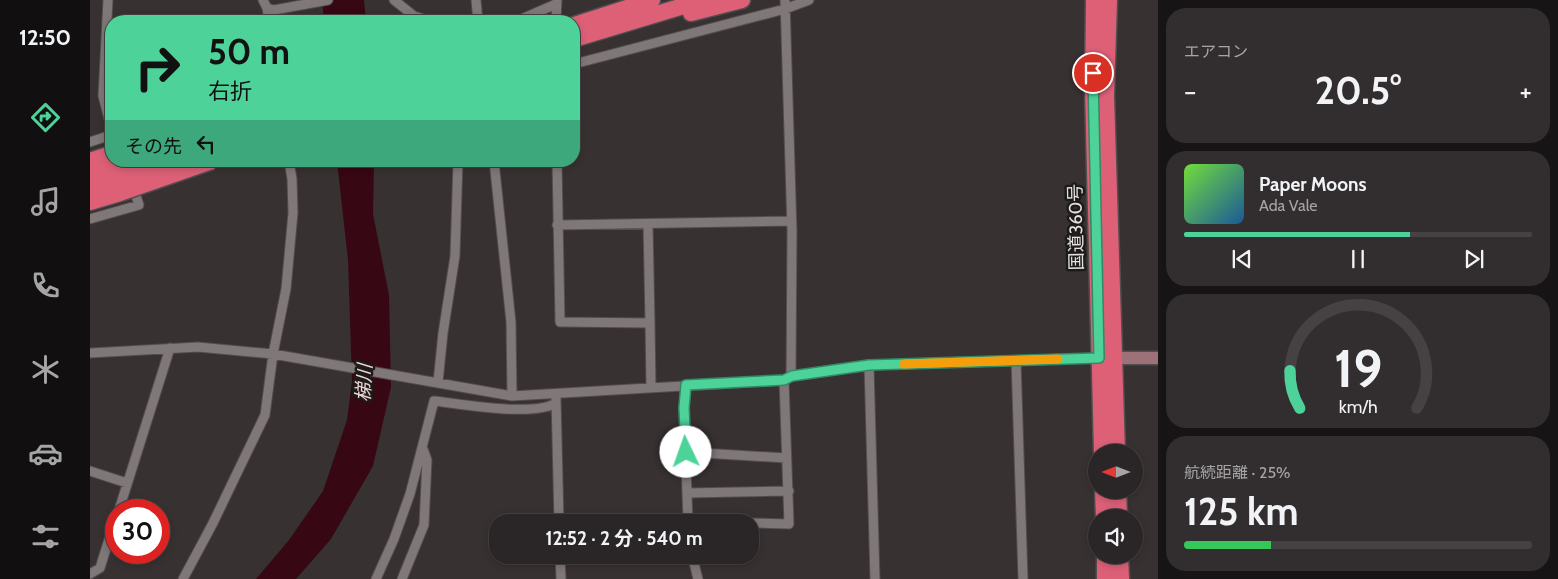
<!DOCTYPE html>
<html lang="ja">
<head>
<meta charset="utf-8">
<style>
  body { margin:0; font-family:Cabin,"Noto Sans JP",sans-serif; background:#322d2e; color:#f1f3f6; height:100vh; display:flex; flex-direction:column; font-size:19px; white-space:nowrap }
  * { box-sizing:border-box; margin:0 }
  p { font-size:16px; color:#a5a5a7 }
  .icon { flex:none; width:28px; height:28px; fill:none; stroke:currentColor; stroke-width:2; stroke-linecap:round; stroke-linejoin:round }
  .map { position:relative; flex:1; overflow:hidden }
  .panel { display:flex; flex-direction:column; gap:8px; padding:8px; background:#171415; width:400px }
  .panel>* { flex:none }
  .guide { position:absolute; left:15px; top:15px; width:475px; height:152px; border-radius:20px; box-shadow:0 2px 8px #0003,0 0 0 1px #464243; background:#4dd39a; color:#111; overflow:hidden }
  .needle { width:32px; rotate:270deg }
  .controls { position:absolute; left:998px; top:444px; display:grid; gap:10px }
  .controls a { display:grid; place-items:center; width:55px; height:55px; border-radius:50%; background:#2a2526; box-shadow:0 2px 8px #0003,0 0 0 1px #464243; font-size:25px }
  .speed { position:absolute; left:15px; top:499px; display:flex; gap:10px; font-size:25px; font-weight:700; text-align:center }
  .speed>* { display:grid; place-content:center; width:65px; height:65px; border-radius:50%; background:#2a2526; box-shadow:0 2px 8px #0003,0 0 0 1px #464243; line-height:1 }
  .speed .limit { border:8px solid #d22; background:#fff; color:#111 }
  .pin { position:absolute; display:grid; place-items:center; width:42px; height:42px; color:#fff; margin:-21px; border:2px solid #fff; border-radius:50%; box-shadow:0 1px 5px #0007 }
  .me { position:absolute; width:55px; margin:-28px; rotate:357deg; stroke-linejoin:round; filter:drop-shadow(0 0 4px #0008) }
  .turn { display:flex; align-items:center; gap:18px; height:105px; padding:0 20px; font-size:22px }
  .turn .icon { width:65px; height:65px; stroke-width:2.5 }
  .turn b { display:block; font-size:35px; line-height:42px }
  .then { display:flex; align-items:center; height:48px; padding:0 20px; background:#0003; gap:10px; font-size:19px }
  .big { font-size:38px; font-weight:700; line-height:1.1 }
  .panel .tile { flex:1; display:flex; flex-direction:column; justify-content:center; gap:8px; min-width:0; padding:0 18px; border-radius:20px; background:#322d2e }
  .panel .dial { align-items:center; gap:0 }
  .dial svg { height:130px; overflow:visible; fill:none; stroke:#464243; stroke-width:7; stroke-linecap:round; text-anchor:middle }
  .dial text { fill:#f1f3f6; stroke:none }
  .song { display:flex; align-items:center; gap:15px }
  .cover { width:60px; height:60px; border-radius:8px; background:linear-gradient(135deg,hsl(100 70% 55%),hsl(210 70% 35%)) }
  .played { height:5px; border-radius:2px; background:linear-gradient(90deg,#4dd39a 65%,#464243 65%) }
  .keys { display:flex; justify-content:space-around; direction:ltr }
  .heat { display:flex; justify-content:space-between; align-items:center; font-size:28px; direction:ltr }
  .charge { height:8px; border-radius:4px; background:linear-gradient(90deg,#34c759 25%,#464243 0) }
  .trip { position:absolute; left:399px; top:514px; width:270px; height:50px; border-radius:20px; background:#2a2526; box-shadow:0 2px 8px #0003,0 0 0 1px #464243; font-weight:700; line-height:50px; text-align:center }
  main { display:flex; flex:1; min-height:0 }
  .tab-bar { display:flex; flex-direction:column; width:90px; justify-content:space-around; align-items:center; background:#110f0f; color:#a5a5a7 }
  .tab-bar .icon { width:35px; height:35px }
  .tab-bar .selected { color:#4dd39a }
  .tab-bar b { font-size:22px; color:#f1f3f6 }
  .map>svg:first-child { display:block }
  .water { fill:#370713 }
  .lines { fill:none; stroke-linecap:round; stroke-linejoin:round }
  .street-casing { stroke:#524d4e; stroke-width:11 }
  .secondary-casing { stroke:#524d4e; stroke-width:15 }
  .highway-casing { stroke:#524d4e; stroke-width:19 }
  .street { stroke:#807878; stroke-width:9 }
  .secondary { stroke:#9c7178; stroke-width:12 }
  .highway { stroke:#dd6077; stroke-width:16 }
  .highway-bridge-casing { stroke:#524d4e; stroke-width:19; stroke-linecap:butt }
  .highway-bridge { stroke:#dd6077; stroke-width:16 }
  .route-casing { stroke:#328964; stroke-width:12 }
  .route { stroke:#4dd39a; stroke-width:9 }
  .slow { stroke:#f59e0b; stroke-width:9 }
  .labels { text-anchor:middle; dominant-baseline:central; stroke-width:5; stroke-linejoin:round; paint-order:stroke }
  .street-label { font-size:18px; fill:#e5e1e1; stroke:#1d1a1a }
  .water-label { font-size:19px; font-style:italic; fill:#f0d4d6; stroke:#1d1a1a }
</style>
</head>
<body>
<main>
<nav class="tab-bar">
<b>12:50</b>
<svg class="icon selected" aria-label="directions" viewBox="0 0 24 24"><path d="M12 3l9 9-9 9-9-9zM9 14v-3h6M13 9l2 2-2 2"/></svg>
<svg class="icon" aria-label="music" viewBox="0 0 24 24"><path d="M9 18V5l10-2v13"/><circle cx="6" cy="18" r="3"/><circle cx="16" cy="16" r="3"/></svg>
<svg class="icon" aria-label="phone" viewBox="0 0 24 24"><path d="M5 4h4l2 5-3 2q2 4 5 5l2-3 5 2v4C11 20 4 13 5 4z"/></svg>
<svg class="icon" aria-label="climate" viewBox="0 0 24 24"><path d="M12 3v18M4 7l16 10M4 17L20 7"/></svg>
<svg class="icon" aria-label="car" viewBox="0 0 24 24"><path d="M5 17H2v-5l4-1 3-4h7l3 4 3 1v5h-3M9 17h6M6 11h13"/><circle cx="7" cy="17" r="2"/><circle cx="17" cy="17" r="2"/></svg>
<svg class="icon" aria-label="filters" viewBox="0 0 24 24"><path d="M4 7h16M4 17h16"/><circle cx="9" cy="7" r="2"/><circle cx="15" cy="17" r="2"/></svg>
</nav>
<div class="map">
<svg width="1068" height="579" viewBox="0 0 1068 579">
  <rect width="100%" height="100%" fill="#383132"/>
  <path class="water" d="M232,0H274L276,21H234Z
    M247,161H284L283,214L299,295L301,387L283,466L241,539L206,579H166L199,540L233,491L257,420L262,381L258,260Z"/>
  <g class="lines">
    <g class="street-casing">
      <path id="street" d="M18,0L13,96L21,127
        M173,0L177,8L179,21
        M304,0L324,16L340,21
        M386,0L388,21
        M695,0L702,231L701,376
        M177,8L184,10L238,0
        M427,21L466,4
        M466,21L467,0
        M484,64L695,9L719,0
        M0,142L21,135
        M404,161L421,322L422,396
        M467,161L470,322L560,323L561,387
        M0,219L49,205L45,193
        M558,224L560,323
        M467,225L701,221
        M0,353L108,347L183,354L422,396L694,380L701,376L779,365L1009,358
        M926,360L933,579
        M779,365L785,579
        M348,382L353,333L365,256L368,161
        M596,385L594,408L598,522
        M466,398L469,522
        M596,452L696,458
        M0,471L37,483
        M597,493L699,491
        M29,510L80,348
        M660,523L699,524L694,380
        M470,555L471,579
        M602,555L608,579
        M0,574L10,568L26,517
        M93,579L123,523L175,415L183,354L196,289L203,213L202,179L199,161
        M286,579L304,539L320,494L344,401C372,404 443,417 466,403
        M312,579L334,525L337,460L333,449"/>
    </g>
    <g class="secondary-casing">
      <path id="secondary" d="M1016,358H1068"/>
    </g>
    <g class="highway-casing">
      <path id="highway" d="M1004,0L1003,89L1012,452
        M1019,0L1016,96L1027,452
        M601,13L652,0
        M484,25L562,0
        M484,39L613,0
        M0,161L21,154
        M0,173L23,166
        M0,188L27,180
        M0,202L30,193
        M1013,490L1014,518
        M1028,490L1029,518
        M1015,555V579
        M1030,555L1031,579"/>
    </g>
    <use href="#street" class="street"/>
    <use href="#secondary" class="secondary"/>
    <use href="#highway" class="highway"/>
    <g class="highway-bridge-casing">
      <path id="highway-bridge" d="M23,166L40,161
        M27,180L88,161
        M30,193L122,161"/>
    </g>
    <use href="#highway-bridge" class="highway-bridge"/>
  </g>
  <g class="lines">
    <g class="route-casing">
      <path id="route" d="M596,452L594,408L596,385L694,380L702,376L779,365L1009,358L1003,73"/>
    </g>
    <use href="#route" class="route"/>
    <path class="slow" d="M814,364L968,359"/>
  </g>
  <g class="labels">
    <g class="street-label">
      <text transform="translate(986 227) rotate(-91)">国道360号</text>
    </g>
    <g class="water-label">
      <text transform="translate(274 383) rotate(-87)">梯川</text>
    </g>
  </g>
</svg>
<div class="controls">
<a><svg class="needle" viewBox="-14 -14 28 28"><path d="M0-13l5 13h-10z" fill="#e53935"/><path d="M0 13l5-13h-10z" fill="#a5a5a7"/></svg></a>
<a><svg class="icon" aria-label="sound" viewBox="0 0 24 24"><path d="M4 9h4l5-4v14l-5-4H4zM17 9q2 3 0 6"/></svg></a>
</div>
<div class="speed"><div class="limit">30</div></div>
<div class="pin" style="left:1003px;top:73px;background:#d93025"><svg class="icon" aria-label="arrive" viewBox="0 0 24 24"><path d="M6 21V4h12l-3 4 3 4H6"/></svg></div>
<svg class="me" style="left:596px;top:452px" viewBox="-20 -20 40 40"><circle r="19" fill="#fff"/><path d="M0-13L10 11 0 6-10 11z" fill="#4dd39a"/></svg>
<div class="trip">12:52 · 2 分 · 540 m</div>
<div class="guide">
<div class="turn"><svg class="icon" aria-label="right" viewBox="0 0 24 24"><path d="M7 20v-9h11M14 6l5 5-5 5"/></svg><div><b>50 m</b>右折</div></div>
<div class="then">その先<svg class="icon" aria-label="left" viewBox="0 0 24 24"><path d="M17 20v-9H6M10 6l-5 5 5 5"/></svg></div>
</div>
</div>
<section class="panel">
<div class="tile"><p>エアコン</p>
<div class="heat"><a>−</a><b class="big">20.5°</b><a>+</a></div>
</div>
<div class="tile">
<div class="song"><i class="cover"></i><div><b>Paper Moons</b><p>Ada Vale</p></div></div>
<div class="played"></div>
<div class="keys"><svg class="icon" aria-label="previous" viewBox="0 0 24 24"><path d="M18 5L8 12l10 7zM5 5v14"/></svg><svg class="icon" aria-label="pause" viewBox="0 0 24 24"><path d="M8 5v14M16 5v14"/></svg><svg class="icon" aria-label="next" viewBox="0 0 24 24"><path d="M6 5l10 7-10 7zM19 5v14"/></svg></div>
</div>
<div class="tile dial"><svg viewBox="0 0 100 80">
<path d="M14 69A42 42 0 1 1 86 69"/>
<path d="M14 69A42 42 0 0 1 8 46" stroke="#4dd39a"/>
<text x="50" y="56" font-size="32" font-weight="700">19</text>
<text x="50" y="72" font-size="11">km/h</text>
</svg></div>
<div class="tile"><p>航続距離 · 25%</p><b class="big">125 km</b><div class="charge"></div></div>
</section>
</main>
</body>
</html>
